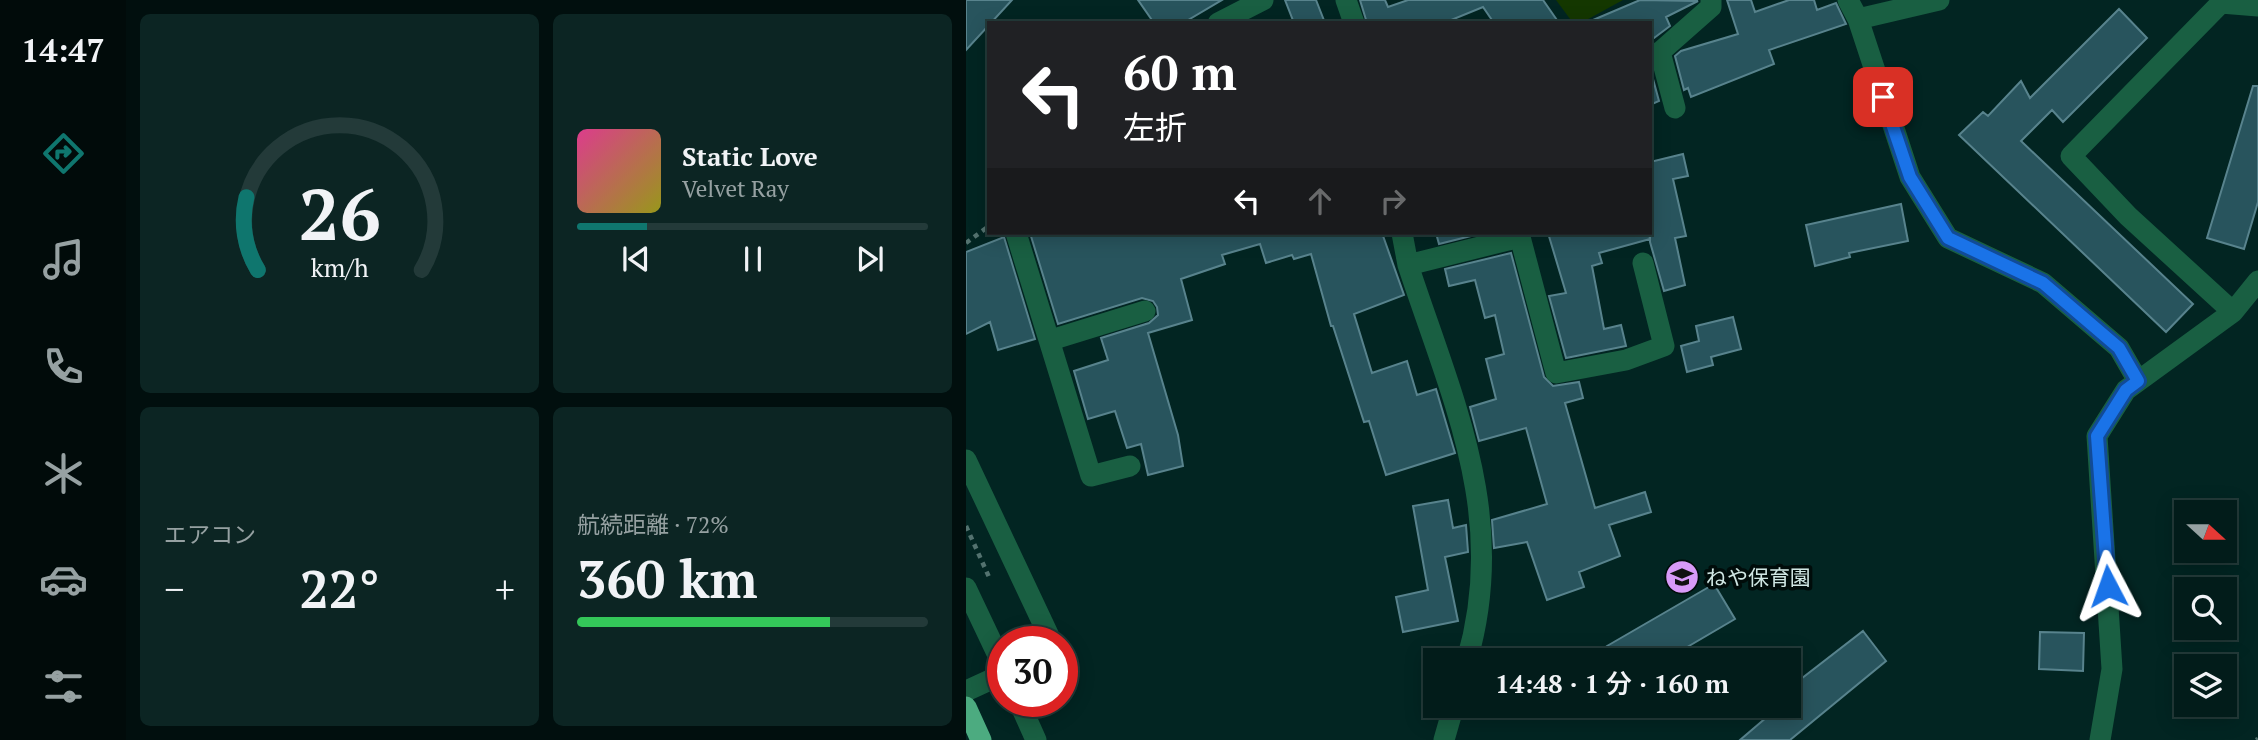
<!DOCTYPE html>
<html lang="ja">
<head>
<meta charset="utf-8">
<style>
  body { margin:0; font-family:"PT Serif","Noto Sans JP",serif; background:#0c2523; color:#f1f3f6; height:100vh; display:flex; flex-direction:column; font-size:26px; white-space:nowrap }
  * { box-sizing:border-box; margin:0 }
  p { font-size:23px; color:#96a1a2 }
  .icon { flex:none; width:38px; height:38px; fill:none; stroke:currentColor; stroke-width:2; stroke-linecap:round; stroke-linejoin:round }
  .map { position:relative; flex:1; overflow:hidden }
  .details { display:flex; flex-direction:column; gap:14px; padding:14px; background:#010f0e; width:840px }
  .details>* { flex:none }
  .guide { position:absolute; left:21px; top:21px; width:665px; height:214px; border-radius:0px; box-shadow:0 4px 18px #0003,0 0 0 2px #233a39; background:#202124; color:#fff; overflow:hidden }
  .needle { width:46px; rotate:111deg }
  .buttons { position:absolute; left:1208px; top:500px; display:grid; gap:14px }
  .buttons a { display:grid; place-items:center; width:63px; height:63px; border-radius:0px; background:#021c1a; box-shadow:0 4px 18px #0003,0 0 0 2px #233a39; font-size:35px }
  .speed { position:absolute; left:21px; top:626px; display:flex; gap:14px; font-size:35px; font-weight:700; text-align:center }
  .speed>* { display:grid; place-content:center; width:91px; height:91px; border-radius:50%; background:#021c1a; box-shadow:0 4px 18px #0003,0 0 0 2px #233a39; line-height:1 }
  .speed .limit { border:10px solid #d22; background:#fff; color:#111 }
  .pin { position:absolute; display:grid; place-items:center; width:60px; height:60px; color:#fff; margin:-30px; border-radius:14px; box-shadow:0 4px 10px #0006 }
  .me { position:absolute; width:77px; margin:-38px; rotate:356deg; stroke-linejoin:round; filter:drop-shadow(0 0 5px #0008) }
  .turn { display:flex; align-items:center; gap:24px; height:147px; padding:0 21px; font-size:32px }
  .turn .icon { width:91px; height:91px; stroke-width:2.5 }
  .turn b { display:block; font-size:49px; line-height:60px }
  .lanes { display:flex; align-items:center; height:66px; padding:0 21px; background:#0003; justify-content:center; gap:35px; direction:ltr }
  .lanes .off { opacity:.35 }
  .big { font-size:52px; font-weight:600; line-height:1.1 }
  .details .card { flex:1; display:flex; flex-direction:column; justify-content:center; gap:10px; min-width:0; padding:0 24px; border-radius:10px; background:#0c2523 }
  .details .dial { align-items:center; gap:0 }
  .dial svg { height:182px; overflow:visible; fill:none; stroke:#233a39; stroke-width:7; stroke-linecap:round; text-anchor:middle }
  .dial text { fill:#f1f3f6; stroke:none }
  .song { display:flex; align-items:center; gap:21px }
  .cover { width:84px; height:84px; border-radius:10px; background:linear-gradient(135deg,hsl(330 70% 55%),hsl(60 70% 35%)) }
  .played { height:7px; border-radius:4px; background:linear-gradient(90deg,#0f766e 20%,#233a39 20%) }
  .keys { display:flex; justify-content:space-around; direction:ltr }
  .heat { display:flex; justify-content:space-between; align-items:center; font-size:38px; direction:ltr }
  .charge { height:10px; border-radius:5px; background:linear-gradient(90deg,#34c759 72%,#233a39 0) }
  .details .tiles { flex:1; display:grid; gap:14px; grid-template-columns:repeat(2,1fr) }
  .trip { position:absolute; left:457px; top:648px; width:378px; height:70px; border-radius:0px; background:#021c1a; box-shadow:0 4px 18px #0003,0 0 0 2px #233a39; font-weight:600; line-height:70px; text-align:center }
  main { display:flex; flex:1; min-height:0 }
  .menu { display:flex; flex-direction:column; width:126px; justify-content:space-around; align-items:center; background:#010b0a; color:#96a1a2 }
  .menu .icon { width:49px; height:49px }
  .menu .on { color:#0f766e }
  .menu b { font-size:32px; color:#f1f3f6 }
  .map>svg:first-child { display:block }
  .green { fill:#143700 }
  .building { fill:#28545d; stroke:#58838d; stroke-width:2 }
  .lines { fill:none; stroke-linecap:round; stroke-linejoin:round }
  .path { stroke:#53726f; stroke-width:4.5; stroke-dasharray:5 5; stroke-linecap:butt }
  .minor { stroke:#195f42; stroke-width:21 }
  .highway { stroke:#4cab80; stroke-width:21 }
  .route-casing { stroke:#114b97; stroke-width:18 }
  .route { stroke:#1a73e8; stroke-width:12 }
  .labels { text-anchor:middle; dominant-baseline:central; stroke-width:7; stroke-linejoin:round; paint-order:stroke }
  .poi-label { font-size:21px; fill:#d0e7e4; stroke:#000c0a; text-anchor:start }
</style>
</head>
<body>
<main>
<nav class="menu">
<b>14:47</b>
<svg class="icon on" aria-label="directions" viewBox="0 0 24 24"><path d="M12 3l9 9-9 9-9-9zM9 14v-3h6M13 9l2 2-2 2"/></svg>
<svg class="icon" aria-label="music" viewBox="0 0 24 24"><path d="M9 18V5l10-2v13"/><circle cx="6" cy="18" r="3"/><circle cx="16" cy="16" r="3"/></svg>
<svg class="icon" aria-label="phone" viewBox="0 0 24 24"><path d="M5 4h4l2 5-3 2q2 4 5 5l2-3 5 2v4C11 20 4 13 5 4z"/></svg>
<svg class="icon" aria-label="climate" viewBox="0 0 24 24"><path d="M12 3v18M4 7l16 10M4 17L20 7"/></svg>
<svg class="icon" aria-label="car" viewBox="0 0 24 24"><path d="M5 17H2v-5l4-1 3-4h7l3 4 3 1v5h-3M9 17h6M6 11h13"/><circle cx="7" cy="17" r="2"/><circle cx="17" cy="17" r="2"/></svg>
<svg class="icon" aria-label="filters" viewBox="0 0 24 24"><path d="M4 7h16M4 17h16"/><circle cx="9" cy="7" r="2"/><circle cx="15" cy="17" r="2"/></svg>
</nav>
<section class="details">
<div class="tiles">
<div class="card dial"><svg viewBox="0 0 100 80">
<path d="M14 69A42 42 0 1 1 86 69"/>
<path d="M14 69A42 42 0 0 1 9 37" stroke="#0f766e"/>
<text x="50" y="56" font-size="32" font-weight="700">26</text>
<text x="50" y="72" font-size="11">km/h</text>
</svg></div>
<div class="card">
<div class="song"><i class="cover"></i><div><b>Static Love</b><p>Velvet Ray</p></div></div>
<div class="played"></div>
<div class="keys"><svg class="icon" aria-label="previous" viewBox="0 0 24 24"><path d="M18 5L8 12l10 7zM5 5v14"/></svg><svg class="icon" aria-label="pause" viewBox="0 0 24 24"><path d="M8 5v14M16 5v14"/></svg><svg class="icon" aria-label="next" viewBox="0 0 24 24"><path d="M6 5l10 7-10 7zM19 5v14"/></svg></div>
</div>
<div class="card"><p>エアコン</p>
<div class="heat"><a>−</a><b class="big">22°</b><a>+</a></div>
</div>
<div class="card"><p>航続距離 · 72%</p><b class="big">360 km</b><div class="charge"></div></div>
</div>
</section>
<div class="map">
<svg width="1292" height="740" viewBox="0 0 1292 740">
  <rect width="100%" height="100%" fill="#022522"/>
  <path class="green" d="M590,0H657L615,23H607Z"/>
  <path class="building" d="M0,0H46L0,50Z
    M172,0H256L217,23H188Z
    M319,0H350L359,23H328Z
    M394,0H419L422,7L442,0H577L593,23H528L517,7L478,23H401Z
    M674,0L732,1L700,17L704,26L684,41V23H620Z
    M761,0H785L789,12L823,0H848L851,10L870,3L880,24L803,50L808,64L725,97L722,88L718,90L709,56L715,51L772,34Z
    M1153,9L1181,38L1097,122L1086,110L1055,141L1227,304L1200,332L993,135L1017,112L1022,116L1055,81L1064,98Z
    M684,68L693,101L684,105Z
    M1287,86H1292V202L1278,249L1241,238Z
    M717,154L722,176L707,179L720,236L709,238L719,285L698,291L684,242V162Z
    M935,204L942,241L883,253L884,257L849,266L840,225Z
    M64,233H416L438,295L388,314L406,373L441,361L451,395L470,389L489,453L420,475L403,421L398,422L367,326H365L345,254L328,259L326,255L300,263L294,244L256,255L259,264L215,279L226,320L182,333L212,435L217,466L182,475L175,444L161,448L149,411L122,419L108,371L142,360L135,338L183,323L192,315L191,307L187,301L176,298L92,324Z
    M470,233H517L473,244Z
    M582,233H683L684,239L633,253L636,263L626,266L638,329L655,325L660,346L600,358L583,296L600,293Z
    M38,237L69,339L32,350L24,322L0,334V252Z
    M545,253L578,377L587,386L613,382L617,398L599,403L629,508L679,492L685,512L643,525L654,556L613,572L618,587L581,600L561,542L528,548L526,520L581,504L560,428L513,441L504,407L530,399L520,359L538,354L529,315L519,318L509,280L483,286L479,269Z
    M767,317L775,349L745,357L747,365L721,372L715,346L733,341L730,326Z
    M482,500L487,528L500,525L502,552L479,557L492,621L437,632L430,597L462,590L447,506Z
    M748,584L769,619L699,660H649L641,646Z
    M897,631L920,661L824,740H774L815,705H822V689Z
    M1074,632L1118,633L1117,671L1073,669Z"/>
  <g class="lines">
    <path class="path" d="M0,243L23,226
      M0,526L23,577
      M1290,740L1292,739"/>
    <path class="minor" d="M380,0L388,23
      M882,0L892,19L944,177L982,238L1077,283L1153,348L1172,381
      M892,19L973,0
      M252,23L297,0
      M694,52L709,108
      M684,55L694,52L745,7V0
      M50,233L125,476L164,466
      M436,233L442,265C486,399 543,516 501,660
      M442,265L554,237L590,373L660,360L698,346L677,263
      M1267,312L1162,216L1105,156L1255,3L1292,6
      M85,340L179,311
      M0,460L82,634L76,642
      M0,588L37,666
      M0,691L37,674
      M53,702L70,740
      M478,740L488,705
      M1134,740L1146,669L1131,436L1160,390L1267,312L1292,281"/>
    <path class="highway" d="M0,707L15,740"/>
  </g>
  <g class="lines">
    <g class="route-casing">
      <path id="route" d="M917,97L944,177L982,238L1077,283L1153,348L1172,381L1160,390L1131,436L1142,586"/>
    </g>
    <use href="#route" class="route"/>
  </g>
  <defs>
    <g id="school-disc" transform="scale(1.75)"><circle r="9.5" fill="#d89af8" stroke="#000c0a"/><path d="M0-5L7-2L0 1L-7-2ZM-4 1L0 2.5L4 1V4Q0 6-4 4Z" fill="#111"/></g>
  </defs>
  <g fill-rule="evenodd">
    <use href="#school-disc" x="716" y="577"/>
  </g>
  <g class="labels">
    <g class="poi-label">
      <text x="740" y="577">ねや保育園</text>
    </g>
  </g>
</svg>
<div class="buttons">
<a><svg class="needle" viewBox="-14 -14 28 28"><path d="M0-13l5 13h-10z" fill="#e53935"/><path d="M0 13l5-13h-10z" fill="#96a1a2"/></svg></a>
<a><svg class="icon" aria-label="search" viewBox="0 0 24 24"><circle cx="10" cy="10" r="6"/><path d="M15 15l6 6"/></svg></a>
<a><svg class="icon" aria-label="layers" viewBox="0 0 24 24"><path d="M12 4l9 5-9 5-9-5zM3 14l9 5 9-5"/></svg></a>
</div>
<div class="speed"><div class="limit">30</div></div>
<div class="pin" style="left:917px;top:97px;background:#d93025"><svg class="icon" aria-label="arrive" viewBox="0 0 24 24"><path d="M6 21V4h12l-3 4 3 4H6"/></svg></div>
<svg class="me" style="left:1142px;top:586px" viewBox="-20 -20 40 40"><path d="M0-17L14 15 0 8-14 15z" fill="#1a73e8" stroke="#fff" stroke-width="4"/></svg>
<div class="trip">14:48 · 1 分 · 160 m</div>
<div class="guide">
<div class="turn"><svg class="icon" aria-label="left" viewBox="0 0 24 24"><path d="M17 20v-9H6M10 6l-5 5 5 5"/></svg><div><b>60 m</b>左折</div></div>
<div class="lanes"><svg class="icon" aria-label="left" viewBox="0 0 24 24"><path d="M17 20v-9H6M10 6l-5 5 5 5"/></svg><svg class="icon off" aria-label="ahead" viewBox="0 0 24 24"><path d="M12 20V5M6 11l6-6 6 6"/></svg><svg class="icon off" aria-label="right" viewBox="0 0 24 24"><path d="M7 20v-9h11M14 6l5 5-5 5"/></svg></div>
</div>
</div>
</main>
</body>
</html>
